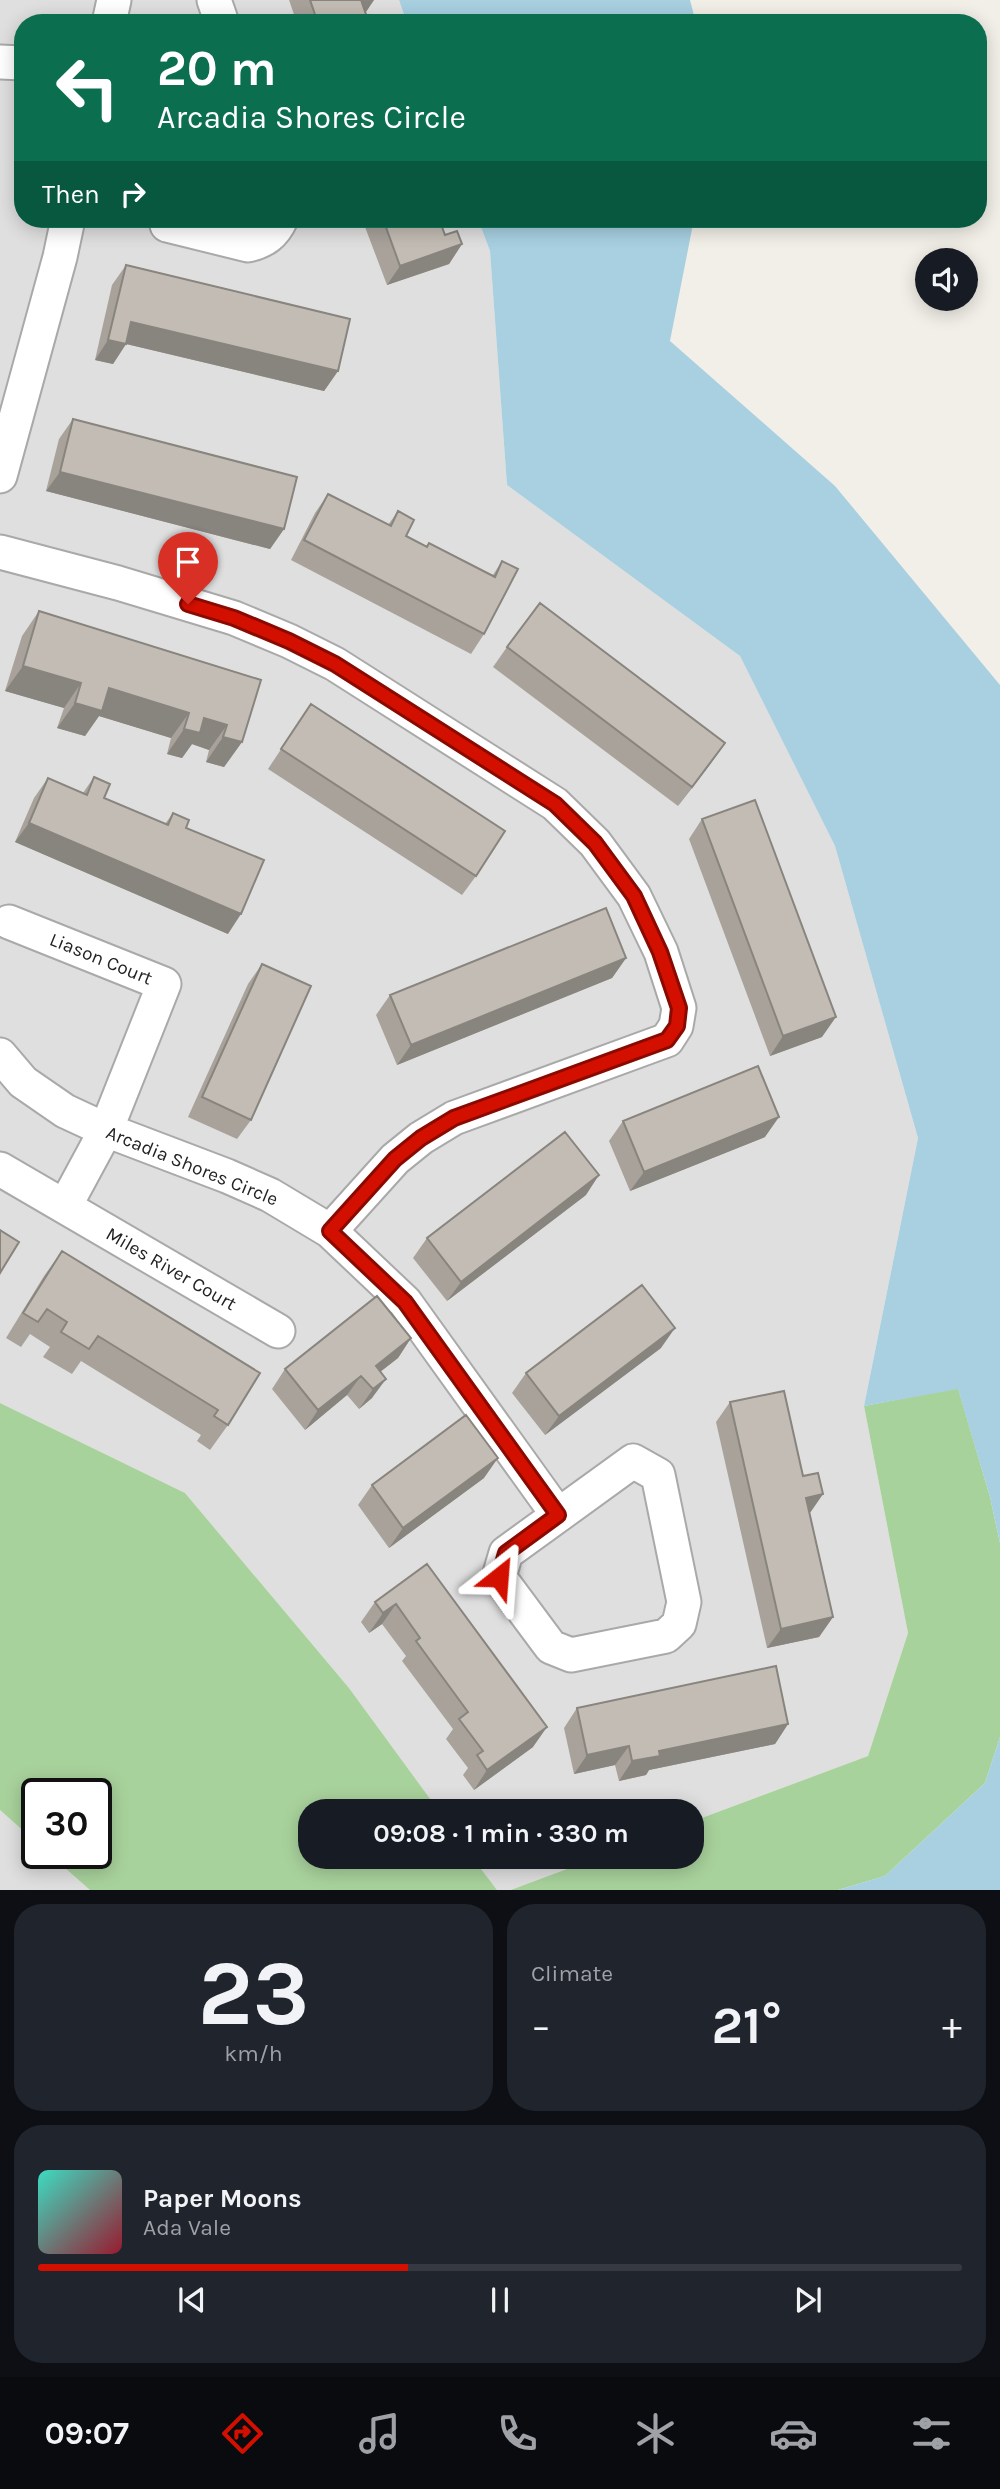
<!DOCTYPE html>
<html lang="en">
<head>
<meta charset="utf-8">
<style>
  body { margin:0; font-family:Karla,sans-serif; background:#20242c; color:#f1f3f6; height:100vh; display:flex; flex-direction:column; font-size:26px; white-space:nowrap }
  * { box-sizing:border-box; margin:0 }
  p { font-size:23px; color:#9ea1a6 }
  .icon { flex:none; width:38px; height:38px; fill:none; stroke:currentColor; stroke-width:2; stroke-linecap:round; stroke-linejoin:round }
  .map { position:relative; height:1890px; overflow:hidden }
  .drawer { display:flex; flex-direction:column; gap:14px; padding:14px; background:#0d0f14; flex:1 }
  .drawer>* { flex:none }
  .guide { position:absolute; left:14px; top:14px; width:973px; height:214px; border-radius:28px; box-shadow:0 4px 18px #0003; background:#0b6e4f; color:#fff; overflow:hidden }
  .controls { position:absolute; left:915px; top:248px; display:grid; gap:14px }
  .controls a { display:grid; place-items:center; width:63px; height:63px; border-radius:50%; background:#171b24; box-shadow:0 4px 18px #0003; font-size:35px }
  .speed { position:absolute; left:21px; top:1778px; display:flex; gap:14px; font-size:35px; font-weight:700; text-align:center }
  .speed>* { display:grid; place-content:center; width:91px; height:91px; border-radius:50%; background:#171b24; box-shadow:0 4px 18px #0003; line-height:1 }
  .speed .limit { border:4px solid #111; border-radius:10px; background:#fff; color:#111 }
  .pin { position:absolute; display:grid; place-items:center; width:60px; height:60px; color:#fff; margin:-72px -30px; border-radius:50% 50% 50% 0; rotate:-45deg; box-shadow:0 0 7px #0007 }
  .pin .icon { rotate:45deg }
  .me { position:absolute; width:77px; margin:-38px; rotate:28deg; stroke-linejoin:round; filter:drop-shadow(0 0 5px #0008) }
  .turn { display:flex; align-items:center; gap:24px; height:147px; padding:0 28px; font-size:32px }
  .turn .icon { width:91px; height:91px; stroke-width:2.5 }
  .turn b { display:block; font-size:49px; line-height:60px }
  .then { display:flex; align-items:center; height:66px; padding:0 28px; background:#0003; gap:14px; font-size:26px }
  .big { font-size:52px; font-weight:700; line-height:1.1 }
  .drawer .tile { flex:1; display:flex; flex-direction:column; justify-content:center; gap:10px; min-width:0; padding:0 24px; border-radius:28px; background:#20242c }
  .drawer .dial { align-items:center; gap:0 }
  .dial b { font-size:91px; line-height:1 }
  .song { display:flex; align-items:center; gap:21px }
  .cover { width:84px; height:84px; border-radius:10px; background:linear-gradient(135deg,hsl(170 70% 55%),hsl(350 70% 35%)) }
  .played { height:7px; border-radius:4px; background:linear-gradient(90deg,#d30f00 40%,#363941 40%) }
  .keys { display:flex; justify-content:space-around; direction:ltr }
  .heat { display:flex; justify-content:space-between; align-items:center; font-size:38px; direction:ltr }
  .drawer .tiles { flex:1; display:grid; gap:14px; grid-template-columns:1fr 1fr }
  .tile:last-child { grid-column:span 2 }
  .trip { position:absolute; left:298px; top:1799px; width:406px; height:70px; border-radius:28px; background:#171b24; box-shadow:0 4px 18px #0003; font-weight:700; line-height:70px; text-align:center }
  .tab-bar { display:flex; height:112px; justify-content:space-around; align-items:center; background:#090b0e; color:#9ea1a6 }
  .tab-bar .icon { width:49px; height:49px }
  .tab-bar .on { color:#d30f00 }
  .tab-bar b { font-size:32px; color:#f1f3f6 }
  .map>svg:first-child { display:block }
  .residential { fill:#e0dfdf }
  .forest { fill:#a8d29c }
  .water { fill:#a8d0e1 }
  .lines { fill:none; stroke-linecap:round; stroke-linejoin:round }
  .street-casing { stroke:#a9a9a9; stroke-width:37 }
  .street { stroke:#fff; stroke-width:33 }
  .wall { fill:#a8a29b }
  .shaded-wall { fill:#88847e }
  .building { fill:#c3bcb4; stroke:#88847e; stroke-width:2 }
  .route-casing { stroke:#890a00; stroke-width:18 }
  .route { stroke:#d30f00; stroke-width:12 }
  .labels { text-anchor:middle; dominant-baseline:central; stroke-width:5; stroke-linejoin:round; paint-order:stroke }
  .street-label { font-size:19px; fill:#222; stroke:#fff }
</style>
</head>
<body>
<div class="map">
<svg width="1000" height="1891" viewBox="0 0 1000 1891">
  <rect width="100%" height="100%" fill="#f2efe8"/>
  <path class="residential" d="M0,0H399L407,23H23V219H478L490,251L507,485L740,656L835,846L918,1138L864,1406L908,1633L868,1756L691,1822V1811H439L349,1688L185,1493L0,1403Z
    M0,1810L37,1843V1853H48L90,1890H0Z
    M472,1857H599L508,1891L497,1890Z"/>
  <path class="forest" d="M958,1388L990,1497L1000,1543V1737L985,1783L885,1876L838,1890L508,1891L599,1857H691V1822L868,1756L908,1633L864,1406Z
    M0,1403L185,1493L349,1688L439,1811H310V1857H472L497,1890H90L48,1853H96V1794H37V1843L0,1810Z"/>
  <path class="water" d="M399,0H690L696,23H407Z
    M478,219H694L670,341L835,486L1000,685V1543L990,1497L958,1389L864,1406L918,1138L835,846L740,656L507,485L490,251Z
    M1000,1737V1890H838L885,1876L985,1783Z"/>
  <g class="lines">
    <g class="street-casing">
      <path id="street" d="M214,0L222,23
        M109,23L114,0
        M0,62L23,63
        M169,219L167,225L248,245C265,241 274,234 281,219
        M0,476L60,257L68,219
        M0,552L118,583L234,618L289,641L335,664L555,804L595,843L634,896L661,952L679,1008L676,1026L667,1040L454,1118L421,1138L395,1159L330,1231
        M9,922L164,984L106,1130L65,1206
        M0,1055L23,1082L65,1111L106,1130L227,1176L270,1195L330,1231L405,1302L558,1515
        M0,1169L278,1331
        M633,1461L658,1475L684,1602L679,1624L666,1636L571,1655L551,1647L499,1577L506,1553Z"/>
    </g>
    <use href="#street" class="street"/>
  </g>
  <path class="wall" d="M289,0H374L365,12L369,23H297Z
    M362,219H439L445,235L462,244L449,264L387,285Z
    M126,265L338,371L324,391L126,344L113,364L95,360L112,285Z
    M73,419L284,529L270,549L46,491L59,439Z
    M328,494L388,525L398,511L406,536L426,547L429,543L493,575L502,561L484,634L471,654L291,560L315,513Z
    M39,611L261,680L242,742L224,767L206,762L209,750L192,744L182,758L167,754L171,738L99,716L85,736L57,728L64,708L5,691L22,636Z
    M507,647L711,763L678,806L493,667Z
    M311,704L476,876L462,895L268,769Z
    M94,777L104,798L165,824L173,813L186,828L228,934L15,842L34,798L48,778L83,793Z
    M702,819L822,1037L770,1056L689,839Z
    M626,958L612,978L397,1065L376,1015L390,995Z
    M262,964L251,1120L237,1139L188,1117L248,984Z
    M623,1121L765,1137L630,1191L609,1141Z
    M586,1195L447,1301L413,1258L427,1238Z
    M62,1251L260,1373L228,1425L210,1450L197,1441L201,1435L81,1361L72,1374L43,1357L50,1347L30,1334L21,1347L6,1338L44,1276Z
    M411,1338L398,1358L380,1372L372,1398L359,1409L347,1395L305,1430L272,1389L285,1369Z
    M661,1348L545,1435L512,1393L526,1373Z
    M730,1402L803,1476L823,1494L810,1513L833,1617L819,1637L767,1648L716,1422Z
    M484,1478L389,1548L358,1505L372,1485Z
    M427,1564L533,1747L474,1790L463,1775L468,1768L446,1739L453,1729L402,1661L406,1656L382,1624L369,1633L361,1622L375,1602Z
    M577,1708L788,1724L775,1744L649,1770L646,1775L619,1781L615,1765L574,1774L564,1728Z"/>
  <path class="shaded-wall" d="M360,0H374L366,12L347,19Z
    M462,244L449,264L387,285L400,266Z
    M131,322L338,371L324,391L118,342Z
    M108,340L126,344L113,364L95,360Z
    M60,472L284,529L270,549L46,491Z
    M23,666L81,683L64,708L5,691Z
    M109,688L189,713L171,738L99,716L85,736L57,728L75,703Z
    M204,718L227,725L209,750L192,744L182,758L167,754L184,729Z
    M223,737L242,742L224,767L206,762Z
    M725,743L711,763L678,806L692,787Z
    M29,823L241,914L228,934L15,842Z
    M626,958L612,978L397,1065L411,1045Z
    M836,1017L822,1037L770,1056L783,1036Z
    M779,1117L765,1137L630,1191L644,1172Z
    M599,1175L586,1195L447,1301L461,1282Z
    M675,1328L661,1348L545,1435L559,1416Z
    M411,1338L398,1358L367,1382L376,1366Z
    M361,1376L347,1395L305,1430L318,1410Z
    M386,1379L372,1398L359,1409L373,1389Z
    M498,1458L484,1478L389,1548L403,1528Z
    M823,1494L809,1514L806,1498Z
    M396,1604L382,1624L369,1633L383,1613Z
    M833,1617L819,1637L767,1648L781,1629Z
    M788,1724L775,1744L649,1770L646,1775L619,1781L632,1761L659,1751Z
    M547,1727L533,1747L474,1790L487,1770Z
    M629,1746L615,1765L574,1774L587,1755Z"/>
  <path class="building" d="M310,0H361L369,23H318Z
    M383,219H439L445,235L457,231L462,244L400,266Z
    M126,265L350,319L338,371L131,322L126,344L108,340Z
    M73,419L297,477L284,529L60,472Z
    M328,494L391,526L398,511L414,520L406,536L427,547L429,543L495,577L502,561L518,569L484,634L304,540Z
    M540,603L725,743L692,787L507,647Z
    M39,611L261,680L242,742L223,737L227,725L204,718L200,733L184,729L189,713L109,688L102,711L75,703L81,683L23,666Z
    M311,704L505,831L476,876L281,749Z
    M94,777L110,784L104,798L168,825L173,813L189,820L186,828L264,860L241,914L29,823L48,778L87,795Z
    M755,800L836,1017L783,1036L702,819Z
    M606,908L626,958L411,1045L390,995Z
    M262,964L311,986L251,1120L202,1097Z
    M758,1066L779,1117L644,1172L623,1121Z
    M565,1132L599,1175L461,1282L427,1238Z
    M0,1230L19,1242L0,1273Z
    M62,1251L260,1373L228,1425L214,1416L218,1410L98,1336L89,1349L61,1332L67,1322L47,1309L38,1322L23,1313Z
    M642,1285L675,1328L559,1416L526,1373Z
    M377,1296L411,1338L376,1366L386,1379L373,1389L361,1376L318,1410L285,1369Z
    M784,1391L803,1476L818,1473L823,1494L806,1498L833,1617L781,1629L730,1402Z
    M466,1415L498,1458L403,1528L372,1485Z
    M427,1564L547,1727L487,1770L477,1755L483,1751L459,1719L468,1712L416,1641L420,1638L396,1604L383,1613L375,1602Z
    M776,1666L788,1724L659,1751L660,1756L632,1761L629,1746L587,1755L577,1708Z"/>
  <g class="lines">
    <g class="route-casing">
      <path id="route" d="M188,604L234,618L289,641L335,664L555,804L595,843L634,896L660,952L679,1008L677,1026L667,1040L454,1118L421,1138L395,1159L330,1231L405,1302L558,1515L506,1553L499,1577"/>
    </g>
    <use href="#route" class="route"/>
  </g>
  <g class="labels">
    <g class="street-label">
      <text transform="translate(101 959) rotate(22)">Liason Court</text>
      <text transform="translate(192 1166) rotate(22)">Arcadia Shores Circle</text>
      <text transform="translate(171 1269) rotate(30)">Miles River Court</text>
    </g>
  </g>
</svg>
<div class="controls">
<a><svg class="icon" aria-label="sound" viewBox="0 0 24 24"><path d="M4 9h4l5-4v14l-5-4H4zM17 9q2 3 0 6"/></svg></a>
</div>
<div class="speed"><div class="limit">30</div></div>
<div class="pin" style="left:188px;top:604px;background:#d93025"><svg class="icon" aria-label="arrive" viewBox="0 0 24 24"><path d="M6 21V4h12l-3 4 3 4H6"/></svg></div>
<svg class="me" style="left:499px;top:1577px" viewBox="-20 -20 40 40"><path d="M0-17L14 15 0 8-14 15z" fill="#d30f00" stroke="#fff" stroke-width="4"/></svg>
<div class="trip">09:08 · 1 min · 330 m</div>
<div class="guide">
<div class="turn"><svg class="icon" aria-label="left" viewBox="0 0 24 24"><path d="M17 20v-9H6M10 6l-5 5 5 5"/></svg><div><b>20 m</b>Arcadia Shores Circle</div></div>
<div class="then">Then<svg class="icon" aria-label="right" viewBox="0 0 24 24"><path d="M7 20v-9h11M14 6l5 5-5 5"/></svg></div>
</div>
</div>
<section class="drawer">
<div class="tiles">
<div class="tile dial"><b>23</b><p>km/h</p></div>
<div class="tile"><p>Climate</p>
<div class="heat"><a>−</a><b class="big">21°</b><a>+</a></div>
</div>
<div class="tile">
<div class="song"><i class="cover"></i><div><b>Paper Moons</b><p>Ada Vale</p></div></div>
<div class="played"></div>
<div class="keys"><svg class="icon" aria-label="previous" viewBox="0 0 24 24"><path d="M18 5L8 12l10 7zM5 5v14"/></svg><svg class="icon" aria-label="pause" viewBox="0 0 24 24"><path d="M8 5v14M16 5v14"/></svg><svg class="icon" aria-label="next" viewBox="0 0 24 24"><path d="M6 5l10 7-10 7zM19 5v14"/></svg></div>
</div>
</div>
</section>
<nav class="tab-bar">
<b>09:07</b>
<svg class="icon on" aria-label="directions" viewBox="0 0 24 24"><path d="M12 3l9 9-9 9-9-9zM9 14v-3h6M13 9l2 2-2 2"/></svg>
<svg class="icon" aria-label="music" viewBox="0 0 24 24"><path d="M9 18V5l10-2v13"/><circle cx="6" cy="18" r="3"/><circle cx="16" cy="16" r="3"/></svg>
<svg class="icon" aria-label="phone" viewBox="0 0 24 24"><path d="M5 4h4l2 5-3 2q2 4 5 5l2-3 5 2v4C11 20 4 13 5 4z"/></svg>
<svg class="icon" aria-label="climate" viewBox="0 0 24 24"><path d="M12 3v18M4 7l16 10M4 17L20 7"/></svg>
<svg class="icon" aria-label="car" viewBox="0 0 24 24"><path d="M5 17H2v-5l4-1 3-4h7l3 4 3 1v5h-3M9 17h6M6 11h13"/><circle cx="7" cy="17" r="2"/><circle cx="17" cy="17" r="2"/></svg>
<svg class="icon" aria-label="filters" viewBox="0 0 24 24"><path d="M4 7h16M4 17h16"/><circle cx="9" cy="7" r="2"/><circle cx="15" cy="17" r="2"/></svg>
</nav>
</body>
</html>
